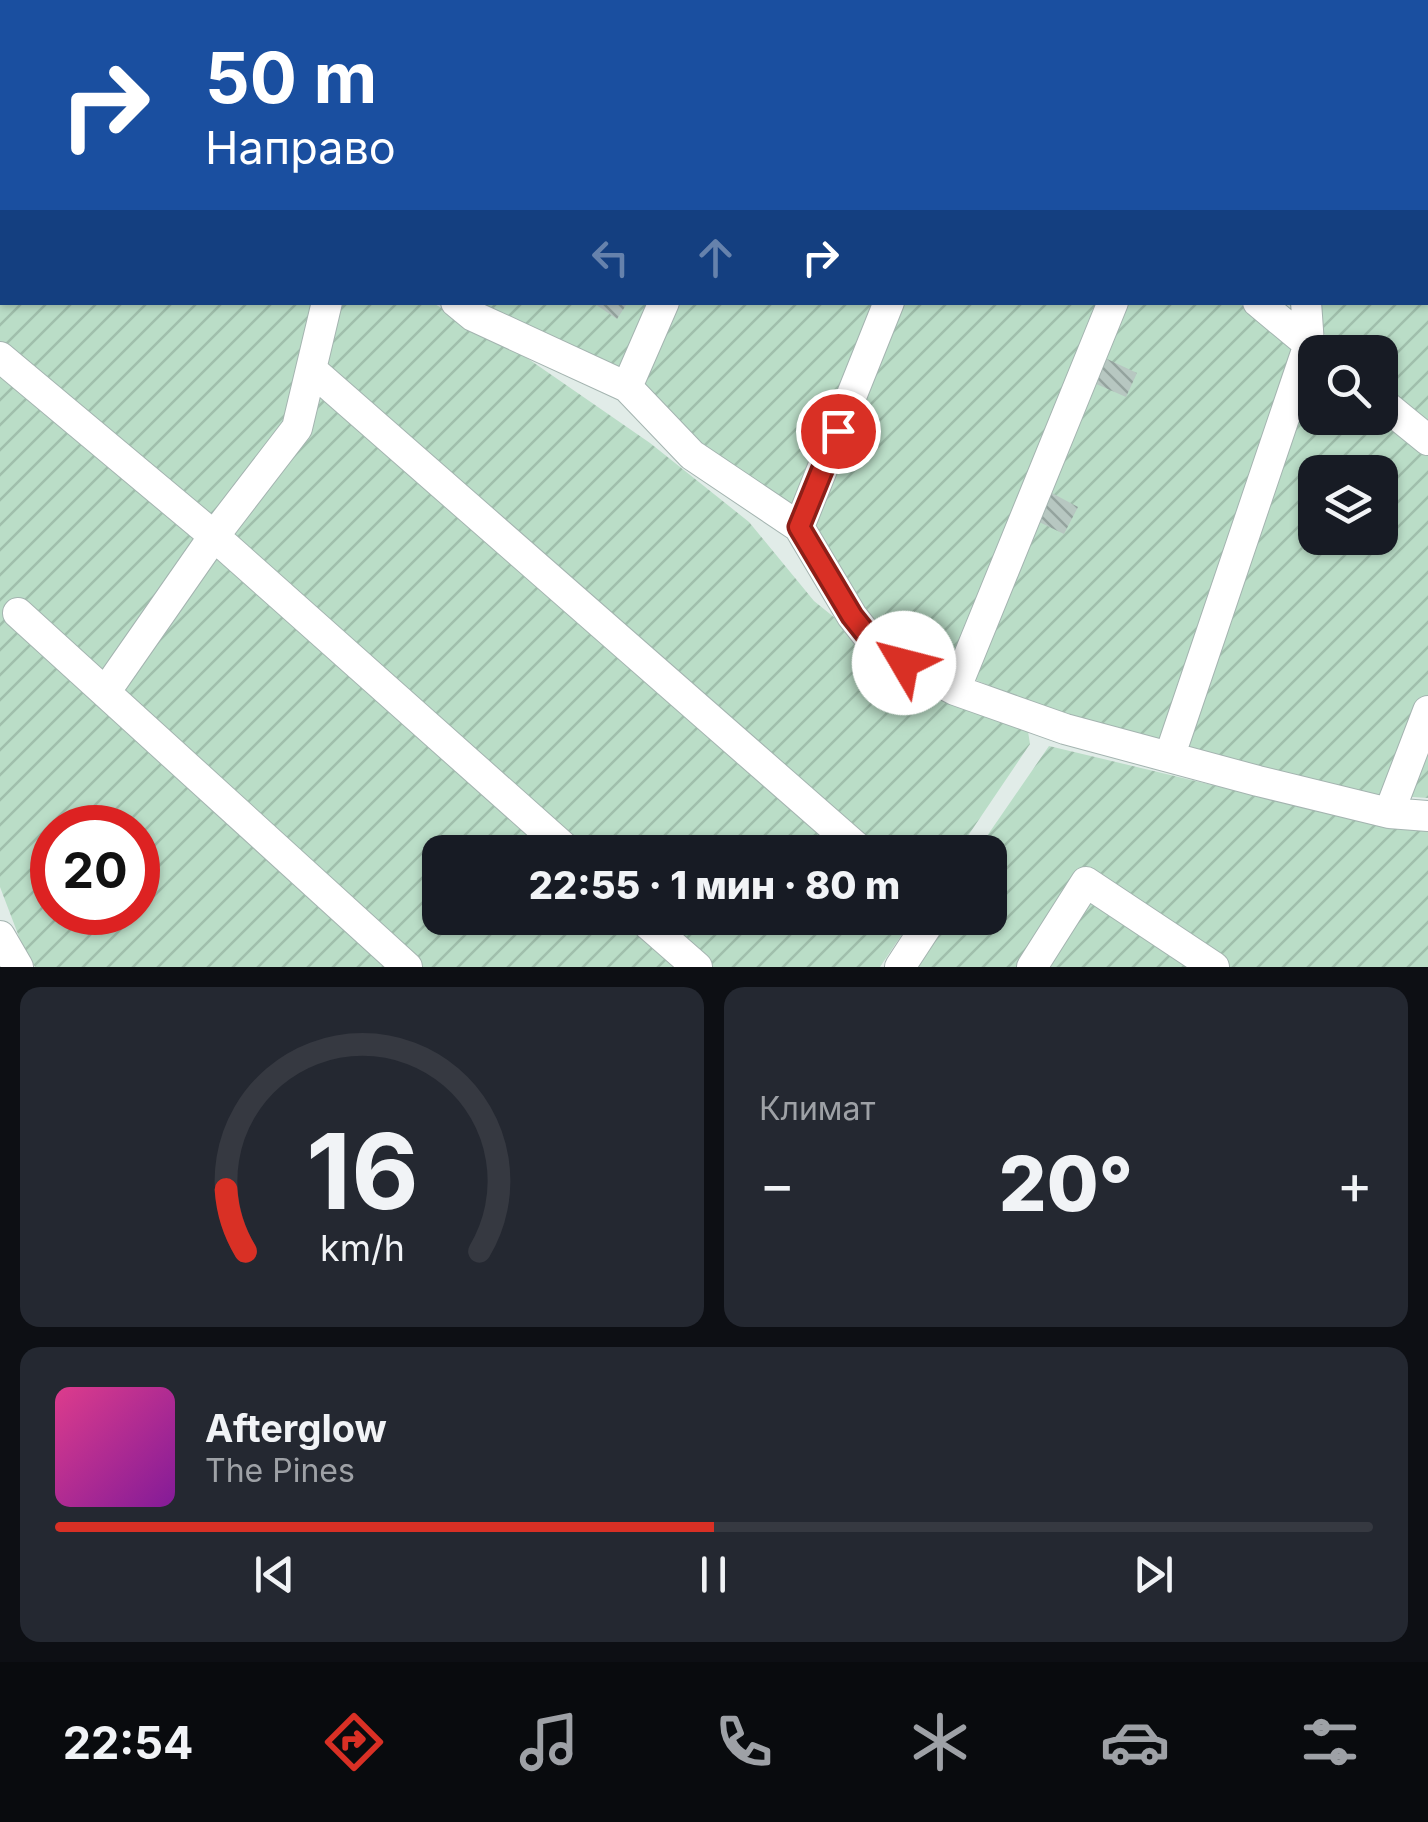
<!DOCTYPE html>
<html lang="ru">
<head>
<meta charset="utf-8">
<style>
  body { margin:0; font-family:Inter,sans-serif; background:#242831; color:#f1f3f6; height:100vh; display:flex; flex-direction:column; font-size:38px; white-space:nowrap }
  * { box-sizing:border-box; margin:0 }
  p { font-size:32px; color:#9ea1a6 }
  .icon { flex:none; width:55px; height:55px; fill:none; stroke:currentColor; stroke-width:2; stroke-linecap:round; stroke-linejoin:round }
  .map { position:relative; height:967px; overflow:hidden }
  .drawer { display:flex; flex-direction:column; gap:20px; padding:20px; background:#0d0f14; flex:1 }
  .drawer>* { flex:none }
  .top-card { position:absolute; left:0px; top:0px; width:1430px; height:305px; box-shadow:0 2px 8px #0004; background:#1a4fa0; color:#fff; overflow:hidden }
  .tools { position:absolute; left:1298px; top:335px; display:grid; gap:20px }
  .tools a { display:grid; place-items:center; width:100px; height:100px; border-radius:20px; background:#171b24; box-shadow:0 2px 8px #0004; font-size:50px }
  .speed { position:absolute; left:30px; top:805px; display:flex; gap:20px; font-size:50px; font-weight:700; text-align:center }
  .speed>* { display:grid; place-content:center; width:130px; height:130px; border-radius:50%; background:#171b24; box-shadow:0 2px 8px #0004; line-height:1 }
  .speed .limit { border:15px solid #d22; background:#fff; color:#111 }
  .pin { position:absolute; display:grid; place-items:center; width:85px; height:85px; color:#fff; margin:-42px; border:5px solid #fff; border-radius:50%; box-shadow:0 2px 10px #0007 }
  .me { position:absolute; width:110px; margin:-55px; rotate:307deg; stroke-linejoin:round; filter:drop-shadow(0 0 8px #0008) }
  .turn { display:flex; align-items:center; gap:35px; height:210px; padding:0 40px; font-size:45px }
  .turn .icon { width:130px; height:130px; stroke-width:2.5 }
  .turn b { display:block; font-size:70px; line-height:85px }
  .lanes { display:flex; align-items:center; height:95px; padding:0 40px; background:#0003; justify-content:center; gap:50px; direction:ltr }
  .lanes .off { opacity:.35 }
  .big { font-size:75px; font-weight:800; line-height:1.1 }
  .drawer .card { flex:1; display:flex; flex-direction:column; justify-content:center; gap:15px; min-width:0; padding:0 35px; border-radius:20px; background:#242831 }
  .drawer .dial { align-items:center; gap:0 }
  .dial svg { height:260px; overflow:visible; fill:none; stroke:#363941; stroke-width:7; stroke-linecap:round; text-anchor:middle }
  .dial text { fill:#f1f3f6; stroke:none }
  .song { display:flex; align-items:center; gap:30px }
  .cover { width:120px; height:120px; border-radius:15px; background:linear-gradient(135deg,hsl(330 70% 55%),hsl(290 70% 35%)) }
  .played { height:10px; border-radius:5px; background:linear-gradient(90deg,#d93025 50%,#363941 50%) }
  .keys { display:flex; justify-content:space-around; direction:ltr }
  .heat { display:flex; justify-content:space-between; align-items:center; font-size:55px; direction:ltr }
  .drawer .tiles { flex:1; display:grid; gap:20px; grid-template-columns:1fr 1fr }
  .card:last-child { grid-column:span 2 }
  .trip { position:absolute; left:422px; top:835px; width:585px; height:100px; border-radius:20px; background:#171b24; box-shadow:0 2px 8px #0004; font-weight:800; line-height:100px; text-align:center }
  .dock { display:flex; height:160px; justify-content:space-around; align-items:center; background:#090b0e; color:#9ea1a6 }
  .dock .icon { width:70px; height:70px }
  .dock .active { color:#d93025 }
  .dock b { font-size:45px; color:#f1f3f6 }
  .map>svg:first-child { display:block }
  .garden { fill:url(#garden-furrows); fill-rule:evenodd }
  .building { fill:url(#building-back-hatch) }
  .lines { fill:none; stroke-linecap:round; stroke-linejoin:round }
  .minor-casing { stroke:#a4b4b0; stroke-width:32 }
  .minor { stroke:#fff; stroke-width:30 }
  .route-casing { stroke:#8d1f18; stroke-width:25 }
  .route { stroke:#d93025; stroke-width:18 }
</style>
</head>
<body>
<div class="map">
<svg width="1428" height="967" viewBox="0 0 1428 967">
  <defs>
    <pattern id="garden-furrows" width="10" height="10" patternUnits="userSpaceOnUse" patternTransform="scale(2.5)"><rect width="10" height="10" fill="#baddc7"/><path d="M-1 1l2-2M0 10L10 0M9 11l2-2" fill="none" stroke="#a0bfac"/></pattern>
    <pattern id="building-back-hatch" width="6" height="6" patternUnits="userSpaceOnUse" patternTransform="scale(2.5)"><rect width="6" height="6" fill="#b7c7c1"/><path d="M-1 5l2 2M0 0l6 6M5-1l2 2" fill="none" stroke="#94a39e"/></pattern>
  </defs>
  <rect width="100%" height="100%" fill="#e1ece8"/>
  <path class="garden" d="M0,0H432L2,2V302L433,303L527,358L650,443L749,522L814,601L898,669L1027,725L1030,744L957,852H440V918H913L880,967H35L24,950L0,887ZM52,828H138V912H52Z
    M957,0H1428V422L1380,382V352H1346L1287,303L1428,302V2Z
    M474,303H1239L1315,366V418H1380L1428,454V798L1338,792L1070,719L908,652L851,608L795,518ZM1315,472H1380V538H1315Z
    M1049,746L1304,807L1428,828V967H897L931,918H990V852H976Z"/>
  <path class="building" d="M592,302H628L617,319Z
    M1105,358L1137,373L1126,397L1094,383Z
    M1050,492L1078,507L1064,534L1035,520Z"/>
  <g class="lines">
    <g class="minor-casing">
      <path id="minor" d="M938,0L940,2
        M982,0V2
        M1128,0V2
        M1282,0V2
        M232,2L233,0
        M459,2L461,0
        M570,2L571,0
        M794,2L795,0
        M0,7L2,11
        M456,302L473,316L627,387L692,455L799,527L852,616L879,650L955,690L1065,729L1258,781L1389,813L1428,816
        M1258,302L1317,351
        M0,357L214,536L569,852
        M313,371L862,852
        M627,387L664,302
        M1380,401L1428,440
        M799,527L889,302
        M18,613L407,967
        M955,690L1113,302
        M106,691L214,536L297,428L327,302
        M1170,755L1309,344L1306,302
        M1389,813L1428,711
        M641,918L697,967
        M0,936L18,967
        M900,967L932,918
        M1032,967L1086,882L1214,967"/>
    </g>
    <use href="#minor" class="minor"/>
  </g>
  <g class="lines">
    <g class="route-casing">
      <path id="route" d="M838,431L799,527L852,616L879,650L904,663"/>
    </g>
    <use href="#route" class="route"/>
  </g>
</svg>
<div class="tools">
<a><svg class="icon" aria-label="search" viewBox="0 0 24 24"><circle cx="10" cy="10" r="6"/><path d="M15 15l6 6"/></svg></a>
<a><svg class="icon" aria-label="layers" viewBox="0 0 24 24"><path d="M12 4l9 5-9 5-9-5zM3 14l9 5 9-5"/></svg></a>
</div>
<div class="speed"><div class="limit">20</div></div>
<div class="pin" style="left:838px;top:431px;background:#d93025"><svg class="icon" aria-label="arrive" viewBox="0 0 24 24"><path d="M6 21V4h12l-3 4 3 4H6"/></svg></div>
<svg class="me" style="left:904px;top:663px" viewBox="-20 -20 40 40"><circle r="19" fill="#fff"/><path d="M0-13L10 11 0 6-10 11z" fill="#d93025"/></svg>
<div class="trip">22:55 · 1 мин · 80 m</div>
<div class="top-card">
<div class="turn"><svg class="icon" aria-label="right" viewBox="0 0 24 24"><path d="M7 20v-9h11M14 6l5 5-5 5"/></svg><div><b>50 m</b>Направо</div></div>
<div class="lanes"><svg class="icon off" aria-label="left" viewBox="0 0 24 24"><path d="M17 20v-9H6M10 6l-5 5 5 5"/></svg><svg class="icon off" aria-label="ahead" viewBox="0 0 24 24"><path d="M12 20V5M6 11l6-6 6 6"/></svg><svg class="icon" aria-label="right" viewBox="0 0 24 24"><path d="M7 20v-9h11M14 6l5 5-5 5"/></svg></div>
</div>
</div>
<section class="drawer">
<div class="tiles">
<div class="card dial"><svg viewBox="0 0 100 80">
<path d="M14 69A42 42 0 1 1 86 69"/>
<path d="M14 69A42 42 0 0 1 8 50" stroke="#d93025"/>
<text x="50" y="56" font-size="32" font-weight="700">16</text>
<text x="50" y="72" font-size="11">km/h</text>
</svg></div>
<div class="card"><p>Климат</p>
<div class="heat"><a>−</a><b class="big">20°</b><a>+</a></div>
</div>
<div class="card">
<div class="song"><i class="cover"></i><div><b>Afterglow</b><p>The Pines</p></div></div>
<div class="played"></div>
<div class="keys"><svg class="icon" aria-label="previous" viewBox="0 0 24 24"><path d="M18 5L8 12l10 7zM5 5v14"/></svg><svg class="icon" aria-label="pause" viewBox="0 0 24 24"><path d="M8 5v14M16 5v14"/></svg><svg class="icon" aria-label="next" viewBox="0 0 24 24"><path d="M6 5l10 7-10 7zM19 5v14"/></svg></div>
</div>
</div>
</section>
<nav class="dock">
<b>22:54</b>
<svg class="icon active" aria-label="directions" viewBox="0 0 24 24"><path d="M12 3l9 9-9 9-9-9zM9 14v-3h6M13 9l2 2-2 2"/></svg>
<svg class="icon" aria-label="music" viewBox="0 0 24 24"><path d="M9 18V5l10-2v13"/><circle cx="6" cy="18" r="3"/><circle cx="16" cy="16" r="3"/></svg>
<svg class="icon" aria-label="phone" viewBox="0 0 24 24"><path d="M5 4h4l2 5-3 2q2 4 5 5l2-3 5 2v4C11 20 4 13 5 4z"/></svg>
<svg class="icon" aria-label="climate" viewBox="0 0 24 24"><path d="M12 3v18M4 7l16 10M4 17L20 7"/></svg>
<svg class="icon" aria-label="car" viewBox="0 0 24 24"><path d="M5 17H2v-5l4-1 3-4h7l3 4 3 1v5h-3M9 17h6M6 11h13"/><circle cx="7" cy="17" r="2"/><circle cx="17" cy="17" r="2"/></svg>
<svg class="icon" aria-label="filters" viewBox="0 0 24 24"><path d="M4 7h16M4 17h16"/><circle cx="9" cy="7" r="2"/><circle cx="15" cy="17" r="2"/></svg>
</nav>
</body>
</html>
